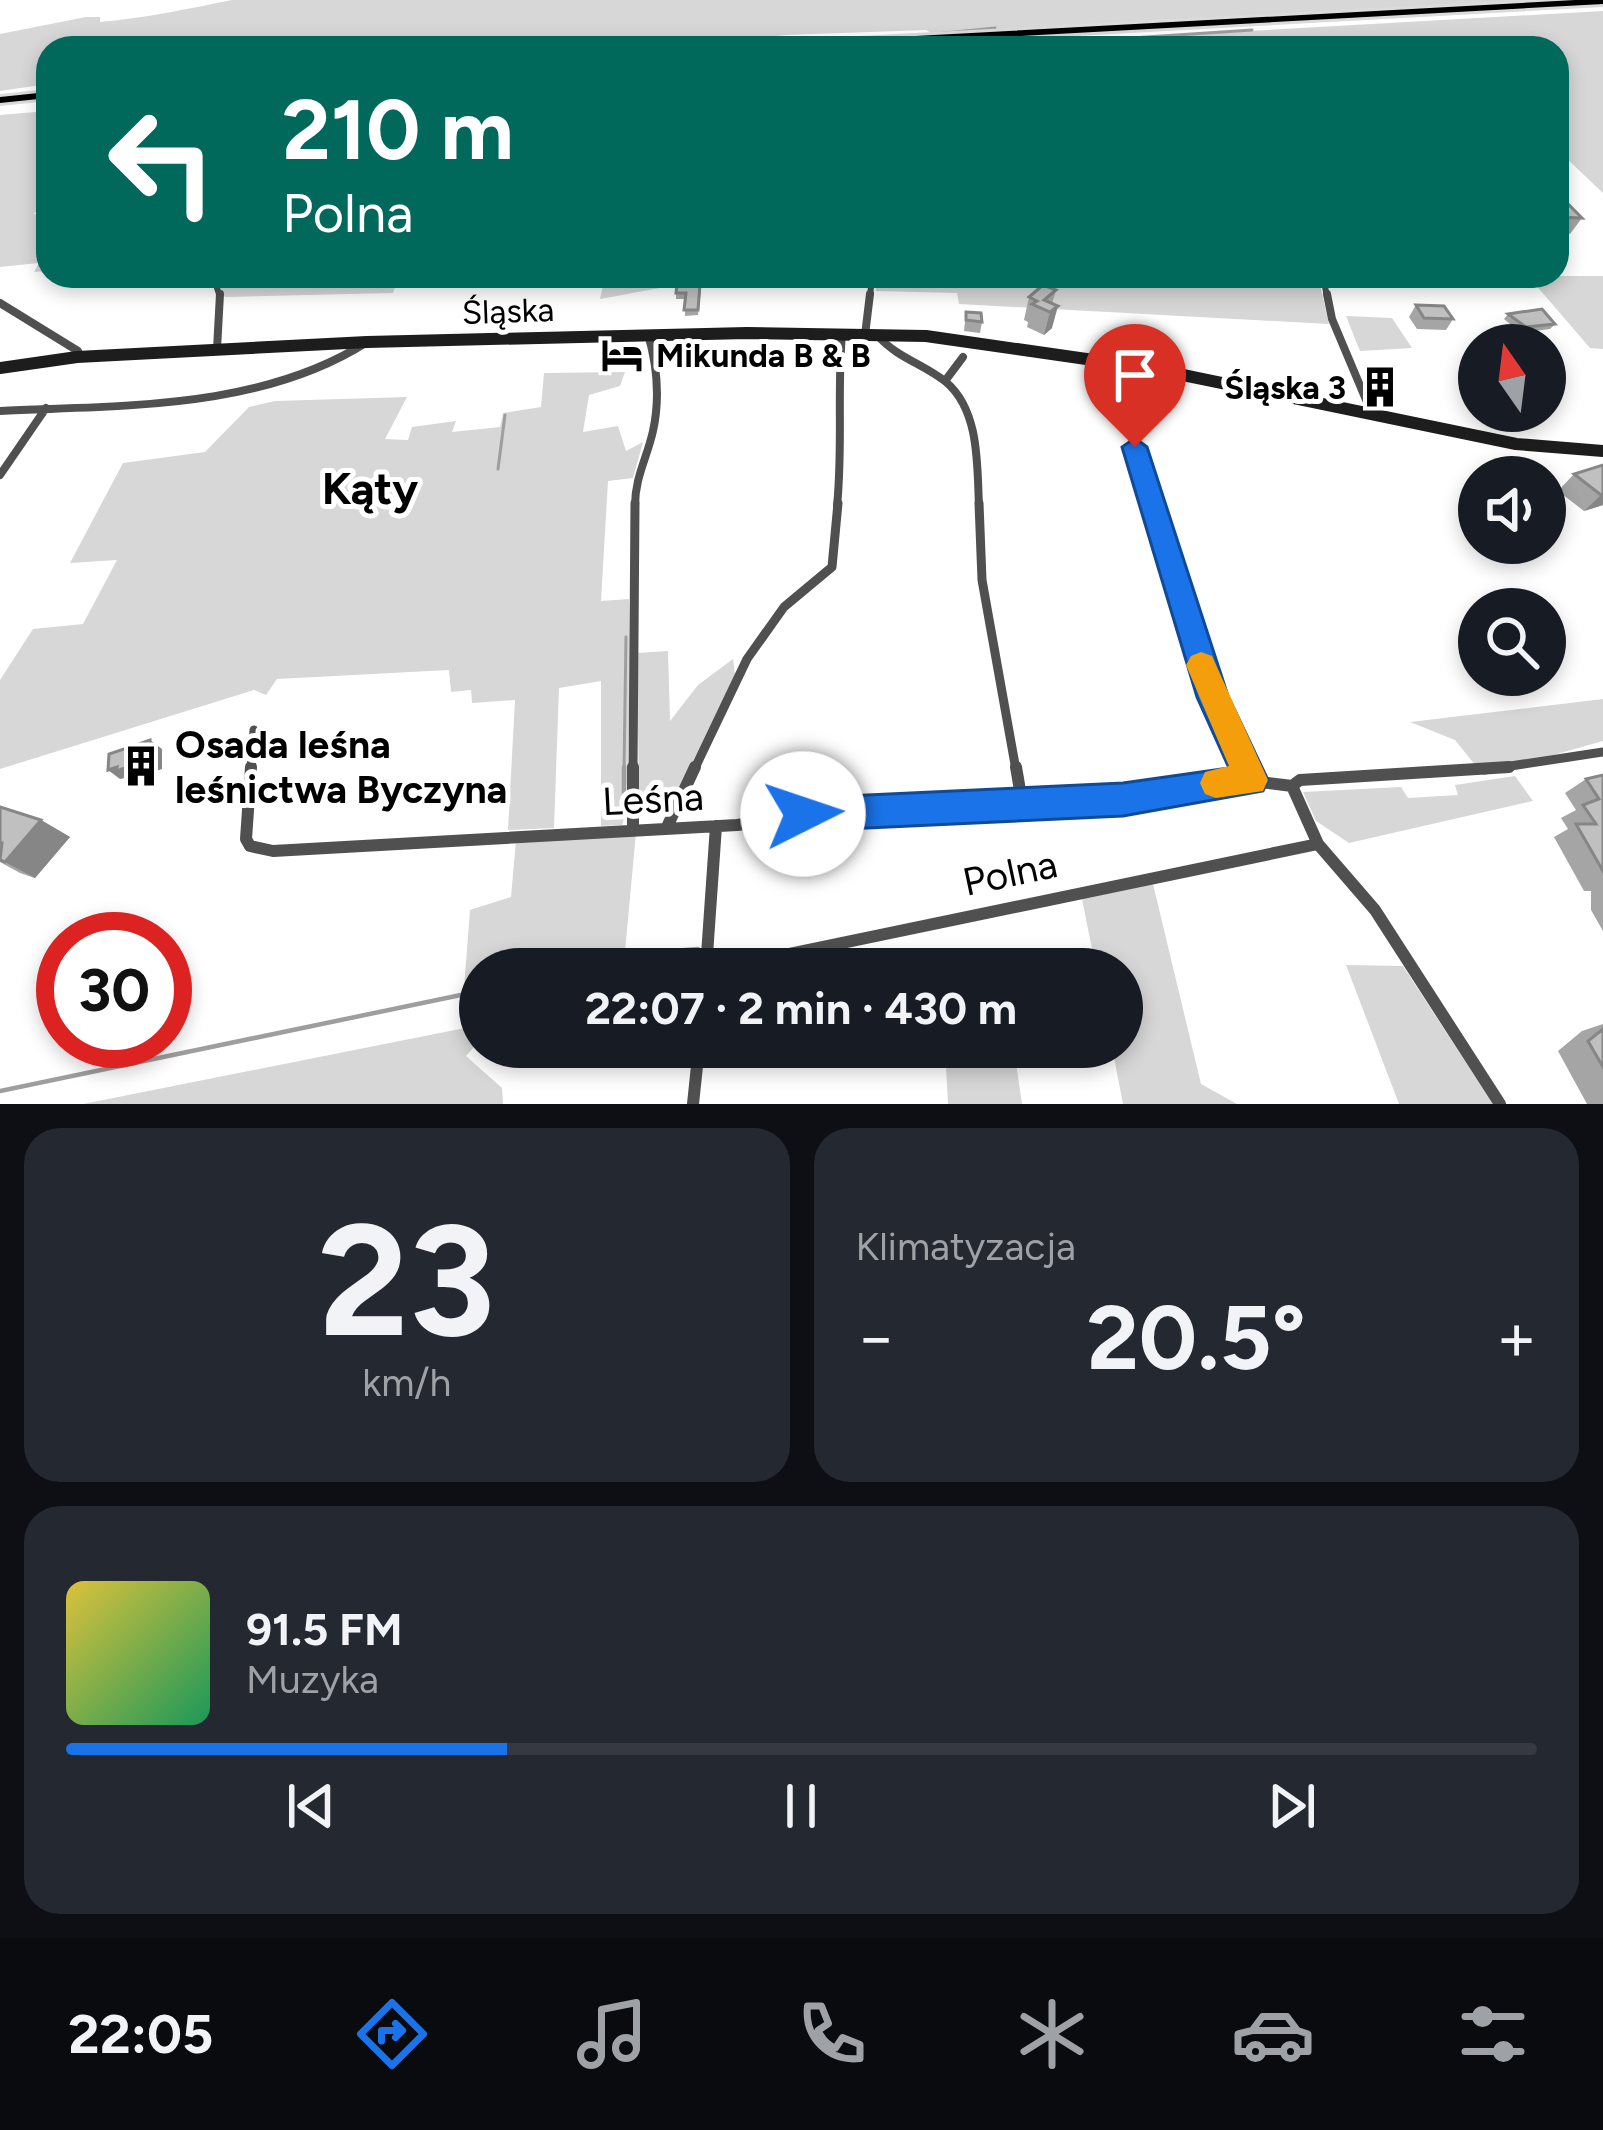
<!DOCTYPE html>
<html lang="pl">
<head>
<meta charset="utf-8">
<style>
  body { margin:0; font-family:Figtree,sans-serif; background:#242831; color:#f1f3f6; height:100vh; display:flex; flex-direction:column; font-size:45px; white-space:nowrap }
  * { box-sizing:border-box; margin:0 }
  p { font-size:39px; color:#9ea1a6 }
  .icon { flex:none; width:66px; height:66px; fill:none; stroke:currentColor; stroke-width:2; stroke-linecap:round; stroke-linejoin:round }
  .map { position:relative; height:1104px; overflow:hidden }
  .side { display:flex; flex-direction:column; gap:24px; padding:24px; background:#0d0f14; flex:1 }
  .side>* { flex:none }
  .top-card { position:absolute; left:36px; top:36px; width:1533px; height:252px; border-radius:36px; box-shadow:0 6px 18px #0003; background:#00695c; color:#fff; overflow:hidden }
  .needle { width:78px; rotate:346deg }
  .buttons { position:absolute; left:1458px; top:324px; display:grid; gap:24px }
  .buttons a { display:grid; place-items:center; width:108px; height:108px; border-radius:50%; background:#171b24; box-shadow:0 6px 18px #0003; font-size:60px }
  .speed { position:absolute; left:36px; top:912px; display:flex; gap:24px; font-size:60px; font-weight:700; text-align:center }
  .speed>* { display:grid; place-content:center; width:156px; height:156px; border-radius:50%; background:#171b24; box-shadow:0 6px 18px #0003; line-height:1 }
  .speed .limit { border:18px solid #d22; background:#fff; color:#111 }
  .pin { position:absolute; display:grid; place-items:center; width:102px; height:102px; color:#fff; margin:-123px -51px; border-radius:50% 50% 50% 0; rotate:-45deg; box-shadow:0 0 12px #0007 }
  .pin .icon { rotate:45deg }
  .me { position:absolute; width:132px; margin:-66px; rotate:86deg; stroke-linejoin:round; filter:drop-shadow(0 0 9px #0008) }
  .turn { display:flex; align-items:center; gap:42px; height:252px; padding:0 48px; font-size:54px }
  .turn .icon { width:156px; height:156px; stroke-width:2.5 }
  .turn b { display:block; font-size:84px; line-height:102px }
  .big { font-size:90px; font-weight:700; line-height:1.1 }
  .side .card { flex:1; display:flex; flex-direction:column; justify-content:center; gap:18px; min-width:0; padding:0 42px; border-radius:36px; background:#242831 }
  .side .dial { align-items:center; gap:0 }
  .dial b { font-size:156px; line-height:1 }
  .song { display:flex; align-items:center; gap:36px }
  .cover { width:144px; height:144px; border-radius:18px; background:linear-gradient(135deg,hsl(50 70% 55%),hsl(150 70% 35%)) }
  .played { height:12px; border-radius:6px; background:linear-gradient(90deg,#1a73e8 30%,#363941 30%) }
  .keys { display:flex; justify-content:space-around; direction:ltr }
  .heat { display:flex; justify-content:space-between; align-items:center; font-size:66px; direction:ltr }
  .side .tiles { flex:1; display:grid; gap:24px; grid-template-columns:1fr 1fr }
  .card:last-child { grid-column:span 2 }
  .trip { position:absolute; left:459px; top:948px; width:684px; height:120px; border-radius:60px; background:#171b24; box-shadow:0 6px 18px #0003; font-weight:700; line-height:120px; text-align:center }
  .tab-bar { display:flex; height:192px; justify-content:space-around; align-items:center; background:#090b0e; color:#9ea1a6 }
  .tab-bar .icon { width:84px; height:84px }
  .tab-bar .active { color:#1a73e8 }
  .tab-bar b { font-size:54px; color:#f1f3f6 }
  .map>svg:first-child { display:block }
  .green { fill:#d7d7d7 }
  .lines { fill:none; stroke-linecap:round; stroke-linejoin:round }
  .stream-far1 { stroke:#9e9e9e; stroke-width:3 }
  .stream { stroke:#9e9e9e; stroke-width:4.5 }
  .motorway-casing { stroke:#dbdbdb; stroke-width:6 }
  .minor-far3 { stroke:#505050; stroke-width:6 }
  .minor-far2 { stroke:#505050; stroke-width:8 }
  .minor-far1 { stroke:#505050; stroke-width:9 }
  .minor { stroke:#505050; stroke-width:12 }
  .secondary { stroke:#1d1d1d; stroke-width:12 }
  .motorway { fill:#000; fill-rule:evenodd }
  .wall { fill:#a5a5a5 }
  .shaded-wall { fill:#868686 }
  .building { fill:#c0c0c0; stroke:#868686; stroke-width:3 }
  .route { fill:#1a73e8; stroke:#114b97; stroke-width:3 }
  .slow { fill:#f59e0b }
  .labels { text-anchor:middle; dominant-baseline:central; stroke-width:10; stroke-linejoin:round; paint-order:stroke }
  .street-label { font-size:33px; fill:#000; stroke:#fff }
  .poi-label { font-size:33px; font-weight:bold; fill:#000; stroke:#fff; text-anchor:start }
  .near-poi-label { font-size:39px; font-weight:bold; fill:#000; stroke:#fff; text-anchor:start }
  .near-street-label { font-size:39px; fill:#000; stroke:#fff }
  .district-label { font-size:45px; font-weight:bold; fill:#000; stroke:#fff }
</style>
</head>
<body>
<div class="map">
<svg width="1603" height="1104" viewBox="0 0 1603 1104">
  <rect width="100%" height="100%" fill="#fff"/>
  <path class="green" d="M232,0H1566L935,35L926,30L786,35L717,43L916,35L702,48H48V84L0,91V34L86,17H100V22C144,18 188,9 232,0Z
    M1461,10L1467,14L779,48Z
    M1603,11V193L1564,156H1557V48H1134L1131,43L1130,48H948Z
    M48,111V205L33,214H48V271L34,272L39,263L0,267V115Z
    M376,276H751L750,288L676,285L600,299L603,286H566V281H397L393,293L225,297L219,285L371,282Z
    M875,276H1318L1329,324L959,304L957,293L876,291Z
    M1528,276H1603V349L1590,348Z
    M1346,316L1392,318L1412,348L1360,351Z
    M625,372L620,386L589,395L583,432L618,426L626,451L643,442L633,478L608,481L601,601L629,599C630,629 630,813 622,825L601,826V681L559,688L554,828L508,830L515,700L472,703L471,690L451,692L449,670L277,679L266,695L254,690L0,769V680L33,629L83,624L117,560L70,563L123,463L205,452L249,407L275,401L407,397L385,439L408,440L412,427L456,421L452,432L500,427L503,413L541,407L544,373Z
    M668,651L670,721L698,685L733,659L735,675L668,812L639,809L637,653Z
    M1603,699V741L1525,763L1476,766L1455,740L1410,722Z
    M1515,776L1533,801L1349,843L1316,821L1303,792L1401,787L1408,798L1458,795L1455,785Z
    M636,833L624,962L582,969H480V986L464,988L470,910L511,897L516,840Z
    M1153,884L1201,1084L1237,1104H1123L1112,1047H1122V969H1096L1082,899Z
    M1346,965L1403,966L1493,1104H1399Z
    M480,1025V1040L466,1056L502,1088L503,1104H83Z
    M1016,1063L1022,1104H948L946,1067Z"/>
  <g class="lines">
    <path class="stream-far1" d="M916,36L995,28
      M1116,39L1252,30
      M498,469L505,415
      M624,770L626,637"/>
    <path class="stream" d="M624,808V767
      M571,969L636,954L698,949
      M0,1091L480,991"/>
    <g class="motorway-casing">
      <path id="motorway" d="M1575,0H1603V4L800,48H745L750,45Z
        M48,92V98L0,103V97Z"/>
    </g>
    <path class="minor-far3" d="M213,276L220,297
      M1323,276L1327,297
      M870,297L872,276"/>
    <path class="minor-far2" d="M1327,294L1332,319L1372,414
      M0,303L78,351L77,357
      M865,335L870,294
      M877,335C897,358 924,364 946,382C980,411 977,466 979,506
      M217,349L220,294
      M1109,362L1153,506
      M945,381L963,357
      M0,411C123,405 260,410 367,342
      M0,475L46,408
      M635,506C635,477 647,458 653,431C660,399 657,365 648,334
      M837,506C843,448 837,392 842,334"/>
    <path class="minor-far1" d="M979,503L982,580L1016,770
      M1152,503L1212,697L1246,770
      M251,770L254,730
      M633,770L635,503
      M694,770L747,659L784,607L832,567L838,503
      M1484,770L1603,752"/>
    <path class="minor" d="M251,767L246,839L250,846L273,851L737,825L850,811L1123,799L1236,779L1292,786L1300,780L1509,767
      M1016,767L1022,802
      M1245,767L1251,780
      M1292,786L1318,844L1375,910L1500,1104
      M667,827L695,767
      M633,830V767
      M706,969L716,826
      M717,969L1318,844
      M693,1104L699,1047"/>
    <path class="secondary" d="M0,368L77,357L367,342L747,333L926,336L1149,368L1516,444L1603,451"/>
    <use href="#motorway" class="motorway"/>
  </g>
  <path class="wall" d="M1557,199L1582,218L1570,234L1557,233Z
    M701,290L698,315L685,316V299H676V293Z
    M1056,290L1052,304V328L1044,335L1027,327L1028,322L1024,320L1029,297Z
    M1416,305L1453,319L1446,330L1417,329L1409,317Z
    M966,312L982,322L980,333L964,331Z
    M1508,314L1555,324L1550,329L1521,333L1504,319Z
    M1603,465V505L1584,511L1558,491L1574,474Z
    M1603,775V931L1591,910V891H1584L1554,837L1568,829L1561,818L1576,810L1565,793L1586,779Z
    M0,807L41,820L70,837L35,878L20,873L0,862Z
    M1603,1024V1104H1587L1558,1051L1582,1031Z"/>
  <path class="shaded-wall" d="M1058,306L1052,328L1044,335L1050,312Z
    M1603,494V505L1584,511L1601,495Z
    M150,740L162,749V769L129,780L125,778L120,779L108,770Z
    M41,820L70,837L35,878L5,862Z"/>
  <path class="building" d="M1557,199L1564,200L1582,218L1557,217Z
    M677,284H700L698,310H684L686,293H676Z
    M1043,285L1056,290L1044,300L1058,306L1050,312L1032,304L1037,301L1029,297Z
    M1416,305L1444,306L1453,319L1424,318Z
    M1542,309L1555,324L1526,327L1508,314Z
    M966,312L981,313L982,322L966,320Z
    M1603,465V494L1601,495L1574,474Z
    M150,740V760L116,771L117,767L108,770L109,754Z
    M1603,775V871L1576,824H1596L1583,805L1599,799L1586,779Z
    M0,807L41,820L5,862L0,860L2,843H0Z
    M1603,1029V1067L1588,1041Z"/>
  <path class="route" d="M1135,438L1147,447L1228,696L1268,780L1263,791L1123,816L803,831L791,826L786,814L791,803L803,798L1123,783L1229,768L1197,697L1122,447Z"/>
  <path class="slow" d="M1201,652L1212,656L1268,780L1263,791L1216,798L1205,794L1200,783L1205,772L1229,766L1186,665L1191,656Z"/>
  <defs>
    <g id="hotel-bare" transform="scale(3.24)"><path d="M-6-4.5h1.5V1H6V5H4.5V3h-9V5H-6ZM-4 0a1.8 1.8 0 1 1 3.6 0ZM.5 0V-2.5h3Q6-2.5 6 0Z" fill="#000" stroke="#fff" stroke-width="2.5" paint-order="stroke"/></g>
    <g id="building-bare" transform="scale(3.24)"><path d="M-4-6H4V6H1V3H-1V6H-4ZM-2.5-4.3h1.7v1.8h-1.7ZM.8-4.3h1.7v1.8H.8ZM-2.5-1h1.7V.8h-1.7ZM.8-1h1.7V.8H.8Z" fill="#000" stroke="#fff" stroke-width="2.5" paint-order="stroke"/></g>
  </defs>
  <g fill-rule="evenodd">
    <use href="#hotel-bare" x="622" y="355"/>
    <use href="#building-bare" x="1380" y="387"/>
    <use href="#building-bare" x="141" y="766"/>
  </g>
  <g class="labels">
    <g class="street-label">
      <text transform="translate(508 311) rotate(-2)">Śląska</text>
    </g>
    <g class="poi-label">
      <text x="656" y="355">Mikunda B &amp; B</text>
      <text x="1346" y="387" text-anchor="end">Śląska 3</text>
    </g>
    <g class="near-poi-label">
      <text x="175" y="744">Osada leśna<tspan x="175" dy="45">leśnictwa Byczyna</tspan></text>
    </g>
    <g class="near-street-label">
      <text transform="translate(653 799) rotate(-3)">Leśna</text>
      <text transform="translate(1010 873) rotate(-12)">Polna</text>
    </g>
    <g class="district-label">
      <text x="370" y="488">Kąty</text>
    </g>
  </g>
</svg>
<div class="buttons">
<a><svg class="needle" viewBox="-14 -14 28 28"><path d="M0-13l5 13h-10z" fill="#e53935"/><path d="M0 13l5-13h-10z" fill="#9ea1a6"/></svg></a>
<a><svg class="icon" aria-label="sound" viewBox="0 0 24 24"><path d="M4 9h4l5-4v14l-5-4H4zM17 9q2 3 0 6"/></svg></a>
<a><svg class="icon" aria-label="search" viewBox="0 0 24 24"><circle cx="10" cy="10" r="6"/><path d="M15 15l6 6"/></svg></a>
</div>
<div class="speed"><div class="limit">30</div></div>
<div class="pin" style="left:1135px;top:447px;background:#d93025"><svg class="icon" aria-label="arrive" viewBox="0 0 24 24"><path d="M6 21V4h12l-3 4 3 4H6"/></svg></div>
<svg class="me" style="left:803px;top:814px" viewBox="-20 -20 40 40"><circle r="19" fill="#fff"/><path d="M0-13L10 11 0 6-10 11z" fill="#1a73e8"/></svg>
<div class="trip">22:07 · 2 min · 430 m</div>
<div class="top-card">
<div class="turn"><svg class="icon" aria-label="left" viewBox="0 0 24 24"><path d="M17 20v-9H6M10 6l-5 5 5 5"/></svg><div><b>210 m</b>Polna</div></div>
</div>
</div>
<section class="side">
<div class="tiles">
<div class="card dial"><b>23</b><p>km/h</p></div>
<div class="card"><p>Klimatyzacja</p>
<div class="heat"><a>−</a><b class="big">20.5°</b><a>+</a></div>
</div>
<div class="card">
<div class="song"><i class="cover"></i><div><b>91.5 FM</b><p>Muzyka</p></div></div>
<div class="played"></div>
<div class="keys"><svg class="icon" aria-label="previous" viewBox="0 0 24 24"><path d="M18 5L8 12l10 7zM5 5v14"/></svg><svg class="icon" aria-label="pause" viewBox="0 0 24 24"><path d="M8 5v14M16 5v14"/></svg><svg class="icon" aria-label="next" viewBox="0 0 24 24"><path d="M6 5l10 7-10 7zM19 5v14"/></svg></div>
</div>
</div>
</section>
<nav class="tab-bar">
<b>22:05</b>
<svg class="icon active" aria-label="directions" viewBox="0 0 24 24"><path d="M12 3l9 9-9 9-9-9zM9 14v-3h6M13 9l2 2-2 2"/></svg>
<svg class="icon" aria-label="music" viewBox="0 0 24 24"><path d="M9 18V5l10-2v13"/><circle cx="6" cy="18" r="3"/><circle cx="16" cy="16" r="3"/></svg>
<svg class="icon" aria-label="phone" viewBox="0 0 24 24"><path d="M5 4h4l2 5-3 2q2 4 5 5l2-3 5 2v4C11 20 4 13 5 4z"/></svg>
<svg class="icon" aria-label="climate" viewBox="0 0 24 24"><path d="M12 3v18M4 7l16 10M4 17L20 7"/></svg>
<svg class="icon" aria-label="car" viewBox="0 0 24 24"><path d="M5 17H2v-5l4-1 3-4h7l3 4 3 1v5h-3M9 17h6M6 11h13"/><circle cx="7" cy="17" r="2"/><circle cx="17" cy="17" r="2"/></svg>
<svg class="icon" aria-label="filters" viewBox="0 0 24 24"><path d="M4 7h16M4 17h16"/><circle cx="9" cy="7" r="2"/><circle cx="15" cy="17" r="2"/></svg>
</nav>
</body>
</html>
